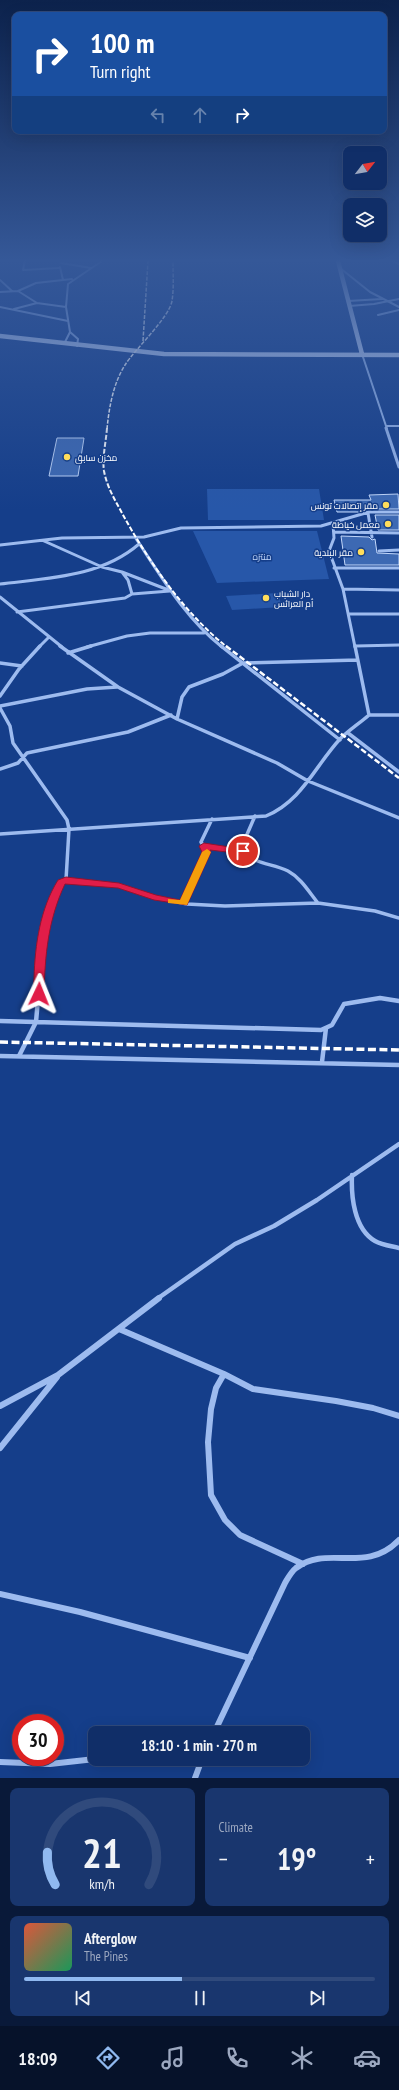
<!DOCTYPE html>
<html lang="en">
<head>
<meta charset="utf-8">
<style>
  body { margin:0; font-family:"PT Sans Narrow",Cairo,sans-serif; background:#19366e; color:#f1f3f6; height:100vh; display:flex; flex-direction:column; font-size:15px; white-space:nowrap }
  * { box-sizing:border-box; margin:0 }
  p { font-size:13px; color:#9ca8c0 }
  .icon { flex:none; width:22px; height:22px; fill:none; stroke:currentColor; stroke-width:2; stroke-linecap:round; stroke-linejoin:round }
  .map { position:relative; height:1778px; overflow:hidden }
  .sheet { display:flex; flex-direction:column; gap:10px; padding:10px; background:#091939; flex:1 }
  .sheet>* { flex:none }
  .top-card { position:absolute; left:12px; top:12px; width:375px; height:122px; border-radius:8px; box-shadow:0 4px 16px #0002,0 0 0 1px #304a7c; background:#1a4fa0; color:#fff; overflow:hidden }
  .needle { width:26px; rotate:59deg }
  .buttons { position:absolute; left:343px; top:146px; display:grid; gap:8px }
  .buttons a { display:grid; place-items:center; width:44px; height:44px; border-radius:8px; background:#102e68; box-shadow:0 4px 16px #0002,0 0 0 1px #304a7c; font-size:20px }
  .speed { position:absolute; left:12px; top:1714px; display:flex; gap:8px; font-size:20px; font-weight:700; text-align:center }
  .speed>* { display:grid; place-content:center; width:52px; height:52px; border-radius:50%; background:#102e68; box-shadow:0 4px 16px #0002,0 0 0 1px #304a7c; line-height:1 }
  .speed .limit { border:6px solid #d22; background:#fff; color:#111 }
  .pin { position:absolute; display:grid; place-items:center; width:34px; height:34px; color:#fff; margin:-17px; border:2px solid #fff; border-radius:50%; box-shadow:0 1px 4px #0007 }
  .me { position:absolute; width:44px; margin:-22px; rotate:2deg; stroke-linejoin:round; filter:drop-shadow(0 0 3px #0008) }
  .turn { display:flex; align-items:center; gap:14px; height:84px; padding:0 12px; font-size:18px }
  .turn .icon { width:52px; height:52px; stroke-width:2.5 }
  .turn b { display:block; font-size:28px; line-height:34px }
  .lanes { display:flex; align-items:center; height:38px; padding:0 12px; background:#0003; justify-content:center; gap:20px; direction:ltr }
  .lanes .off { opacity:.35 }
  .big { font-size:30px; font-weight:600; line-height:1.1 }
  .sheet .card { flex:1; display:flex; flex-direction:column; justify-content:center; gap:6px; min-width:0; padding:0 14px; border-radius:8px; background:#19366e }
  .sheet .dial { align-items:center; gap:0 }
  .dial svg { height:104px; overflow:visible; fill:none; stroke:#304a7c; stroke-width:7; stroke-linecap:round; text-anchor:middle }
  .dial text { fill:#f1f3f6; stroke:none }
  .song { display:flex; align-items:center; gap:12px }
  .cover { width:48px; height:48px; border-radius:6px; background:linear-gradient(135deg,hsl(10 70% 55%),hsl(150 70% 35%)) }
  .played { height:4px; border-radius:2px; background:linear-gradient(90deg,#90b9f0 45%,#304a7c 45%) }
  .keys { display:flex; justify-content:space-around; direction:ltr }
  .heat { display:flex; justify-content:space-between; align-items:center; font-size:22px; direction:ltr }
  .sheet .tiles { flex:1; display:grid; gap:10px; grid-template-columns:1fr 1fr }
  .card:last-child { grid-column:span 2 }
  .trip { position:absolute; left:88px; top:1726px; width:222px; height:40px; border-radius:8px; background:#102e68; box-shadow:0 4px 16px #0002,0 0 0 1px #304a7c; font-weight:600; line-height:40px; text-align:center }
  .dock { display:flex; height:64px; justify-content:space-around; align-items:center; background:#06122a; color:#9ca8c0 }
  .dock .icon { width:28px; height:28px }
  .dock .on { color:#90b9f0 }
  .dock b { font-size:18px; color:#f1f3f6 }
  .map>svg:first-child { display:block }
  .green { fill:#2757a9 }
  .building { fill:#3d69b3; stroke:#c3d8fb }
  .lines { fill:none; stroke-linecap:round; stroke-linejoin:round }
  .street-far4 { stroke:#9dbbef; stroke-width:2 }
  .street-far3 { stroke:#9dbbef; stroke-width:3 }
  .street-far2 { stroke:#9dbbef; stroke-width:3.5 }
  .street-far1 { stroke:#9dbbef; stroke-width:4.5 }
  .street { stroke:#9dbbef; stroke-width:6 }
  .secondary { stroke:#cbdbfb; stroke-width:4.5 }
  .rail-far3 { stroke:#fff; stroke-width:1.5; stroke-dasharray:4 1.5; stroke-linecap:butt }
  .rail-far2 { stroke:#fff; stroke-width:2; stroke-dasharray:5 2; stroke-linecap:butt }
  .rail-far1 { stroke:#fff; stroke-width:2.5; stroke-dasharray:6 2.5; stroke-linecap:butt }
  .rail { stroke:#fff; stroke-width:3.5; stroke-dasharray:8 3.5; stroke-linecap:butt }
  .route { fill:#e11d48; stroke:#92132f }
  .slow { fill:#f59e0b }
  .poi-dot { fill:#ffdd5b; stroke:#153e8a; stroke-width:1.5 }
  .labels { text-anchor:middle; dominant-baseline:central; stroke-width:3; stroke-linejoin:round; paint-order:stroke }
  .far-poi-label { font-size:9px; fill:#fff; stroke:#153e8a; text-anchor:end }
  .far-park-label { font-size:9px; fill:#c3d8fb; stroke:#153e8a }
</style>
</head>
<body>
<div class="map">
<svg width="399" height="1778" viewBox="0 0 399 1778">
  <rect width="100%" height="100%" fill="#153e8a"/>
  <path class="green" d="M207,489H319L324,520H208Z
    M193,531H317L329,579L217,583Z
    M278,593L282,607L232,610L226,596Z"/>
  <path class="building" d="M57,438H84L78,476H49Z
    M398,494L399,509H369L358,512H337L334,500H371L369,495Z
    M375,515H399V530H378Z
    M341,536L369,537L372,540L375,539L377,553L399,554V565H345Z"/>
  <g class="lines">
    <path class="street-far4" d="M25,261L23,270L59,268
      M393,261L399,264
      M61,263L91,268
      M60,267L63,280
      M340,268L370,292L399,307
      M0,280L12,291
      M18,291L36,283L72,279
      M0,292L18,291L37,303L66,307
      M348,301L382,299
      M349,306L374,304L399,299
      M0,307L68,321
      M14,309L37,303
      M378,315L399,310
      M70,332L78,339L77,346
      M64,344L70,332L66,307L68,284L102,261
      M362,354L387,429
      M387,426H399"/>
    <path class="street-far3" d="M386,428L399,467
      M368,513L372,537
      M333,524L334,538L329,551L343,589L355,647
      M334,532L399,533
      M135,537C161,576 185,618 222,647
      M44,541L102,567L122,572L171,591
      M0,545L62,538L144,537L181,528L321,526L369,512H399
      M379,551L399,550
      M334,568H399
      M0,584C48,578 101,577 139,544
      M343,589L399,590
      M132,594L170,591
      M0,597L62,647
      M17,612L125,598L132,594L128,580L122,572
      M350,614H399
      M356,646L399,645
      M39,647L48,638
      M87,647L127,636L150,633H204"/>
    <path class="street-far2" d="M60,646L118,687L177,719L277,763L308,781L399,818
      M221,646L340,740
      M68,653L91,646
      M0,663L22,666
      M0,696L19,669L40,646
      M0,706L87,689L117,687
      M0,708L10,726L13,743L67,820L69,829L66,880L59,884L44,931
      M369,715H399
      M177,719L182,697L189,687L223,674L243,663L358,660
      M348,733L399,772
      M0,769L18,763L27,753L128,732L171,715
      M255,816L242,846L243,851C255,865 272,863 288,871C301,878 309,892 318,903
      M0,834L266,816C302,801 315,766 340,739C349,730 360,723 369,715L355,646
      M204,846L243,851
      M66,880L119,886L154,897L187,904L225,906L318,903L375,911L399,918
      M183,903L207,852L201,842L212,819"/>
    <path class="street-far1" d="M0,1021L321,1030L332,1025L344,1004L380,998L399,1001
      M0,1056L399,1065
      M19,1056L36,1022L44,930
      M322,1062L326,1028
      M352,1175C351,1196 354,1229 375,1241C382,1245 391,1246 399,1248
      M157,1299L235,1244L274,1226L317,1200L399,1144"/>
    <path class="street" d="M119,1329L224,1374L253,1389L336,1401L373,1408L399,1416
      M224,1374L216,1388L211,1409L208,1442L211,1495L225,1520L240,1535L303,1564
      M0,1406L58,1375L159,1298
      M0,1448L57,1377
      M0,1594L80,1612L250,1658
      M214,1733L285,1583C288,1578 291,1572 296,1568C328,1544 365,1575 399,1540
      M0,1762L50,1764L95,1759
      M195,1778L202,1759"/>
    <path class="secondary" d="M338,261L362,354
      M0,336L164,354L399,355"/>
    <path class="rail-far3" d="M143,341L148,261
      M107,429C109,408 113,384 125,365C135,349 169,318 172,301C174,288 173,274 173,261"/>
    <path class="rail-far2" d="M107,428C106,442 102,458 104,471C107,487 115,500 122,513C148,561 185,614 227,647"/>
    <path class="rail-far1" d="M226,646L399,778"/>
    <path class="rail" d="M0,1042L399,1050"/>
  </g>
  <linearGradient id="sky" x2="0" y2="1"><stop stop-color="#0c224c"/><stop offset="0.51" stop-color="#355898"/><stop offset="1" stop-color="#355898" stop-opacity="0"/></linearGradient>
  <rect width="399" height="510" fill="url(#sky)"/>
  <path class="route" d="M204,843L243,849L247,851L243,854L210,850L211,852L187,905L154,900L118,888L65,884C48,920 45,955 44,994L39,997L35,996C32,991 34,984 34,978C35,945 40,909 58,880L66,877L119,883L156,895L180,900L202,852L199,846Z"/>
  <path class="slow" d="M207,849L211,852L187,905L168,903V899L180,900L202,852Z"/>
  <g class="poi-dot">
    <circle cx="67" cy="457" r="4"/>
    <circle cx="386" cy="505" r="4"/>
    <circle cx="388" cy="524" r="4"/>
    <circle cx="361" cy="552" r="4"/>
    <circle cx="266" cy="598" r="4"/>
  </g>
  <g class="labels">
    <g class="far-poi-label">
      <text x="75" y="457" text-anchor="start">مخزن سابق</text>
      <text x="378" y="505">مقر إتصالات تونس</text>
      <text x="380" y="524">معمل خياطة</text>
      <text x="353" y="552">مقر البلدية</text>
      <text x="274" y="593" text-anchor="start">دار الشباب<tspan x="274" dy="10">أم العرائس</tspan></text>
    </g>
    <g class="far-park-label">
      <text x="262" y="556">منتزه</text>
    </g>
  </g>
</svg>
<div class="buttons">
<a><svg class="needle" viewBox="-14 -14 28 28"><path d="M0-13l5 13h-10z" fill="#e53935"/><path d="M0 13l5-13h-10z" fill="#9ca8c0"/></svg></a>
<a><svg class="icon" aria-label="layers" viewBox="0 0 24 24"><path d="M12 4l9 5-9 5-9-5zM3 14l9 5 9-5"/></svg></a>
</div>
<div class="speed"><div class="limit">30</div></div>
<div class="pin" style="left:243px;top:851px;background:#d93025"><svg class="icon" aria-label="arrive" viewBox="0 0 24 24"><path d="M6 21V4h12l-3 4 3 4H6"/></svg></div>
<svg class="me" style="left:39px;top:994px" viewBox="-20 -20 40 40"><path d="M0-17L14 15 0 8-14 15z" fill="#e11d48" stroke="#fff" stroke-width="4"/></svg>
<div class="trip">18:10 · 1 min · 270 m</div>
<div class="top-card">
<div class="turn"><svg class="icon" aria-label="right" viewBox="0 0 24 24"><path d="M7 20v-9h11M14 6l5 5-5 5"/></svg><div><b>100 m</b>Turn right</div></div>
<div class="lanes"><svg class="icon off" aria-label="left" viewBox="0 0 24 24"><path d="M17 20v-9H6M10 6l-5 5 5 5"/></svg><svg class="icon off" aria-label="ahead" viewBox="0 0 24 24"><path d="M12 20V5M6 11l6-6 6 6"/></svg><svg class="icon" aria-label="right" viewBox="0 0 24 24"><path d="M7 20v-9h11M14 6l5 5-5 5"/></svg></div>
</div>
</div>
<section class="sheet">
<div class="tiles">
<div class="card dial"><svg viewBox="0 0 100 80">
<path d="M14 69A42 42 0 1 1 86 69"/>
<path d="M14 69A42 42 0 0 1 8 44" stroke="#90b9f0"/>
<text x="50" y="56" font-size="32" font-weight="700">21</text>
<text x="50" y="72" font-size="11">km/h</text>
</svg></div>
<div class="card"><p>Climate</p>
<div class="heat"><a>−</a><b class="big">19°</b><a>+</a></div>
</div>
<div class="card">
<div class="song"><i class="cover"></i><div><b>Afterglow</b><p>The Pines</p></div></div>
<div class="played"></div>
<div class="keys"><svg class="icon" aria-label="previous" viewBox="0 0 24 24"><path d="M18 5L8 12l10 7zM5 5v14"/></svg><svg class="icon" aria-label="pause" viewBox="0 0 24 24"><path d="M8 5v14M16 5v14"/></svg><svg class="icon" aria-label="next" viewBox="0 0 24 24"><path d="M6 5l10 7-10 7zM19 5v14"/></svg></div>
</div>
</div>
</section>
<nav class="dock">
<b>18:09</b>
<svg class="icon on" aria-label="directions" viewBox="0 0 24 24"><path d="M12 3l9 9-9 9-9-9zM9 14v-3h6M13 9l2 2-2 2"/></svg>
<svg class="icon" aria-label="music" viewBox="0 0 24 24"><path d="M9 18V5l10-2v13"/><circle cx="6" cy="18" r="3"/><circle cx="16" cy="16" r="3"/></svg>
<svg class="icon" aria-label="phone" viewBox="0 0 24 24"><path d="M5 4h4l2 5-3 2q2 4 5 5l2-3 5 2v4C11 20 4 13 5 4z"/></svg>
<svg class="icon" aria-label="climate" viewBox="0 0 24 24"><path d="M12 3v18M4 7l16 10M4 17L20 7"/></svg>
<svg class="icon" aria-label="car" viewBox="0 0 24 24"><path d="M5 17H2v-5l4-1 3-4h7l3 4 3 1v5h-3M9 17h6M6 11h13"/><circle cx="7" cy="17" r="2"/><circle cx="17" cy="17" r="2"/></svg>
</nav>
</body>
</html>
